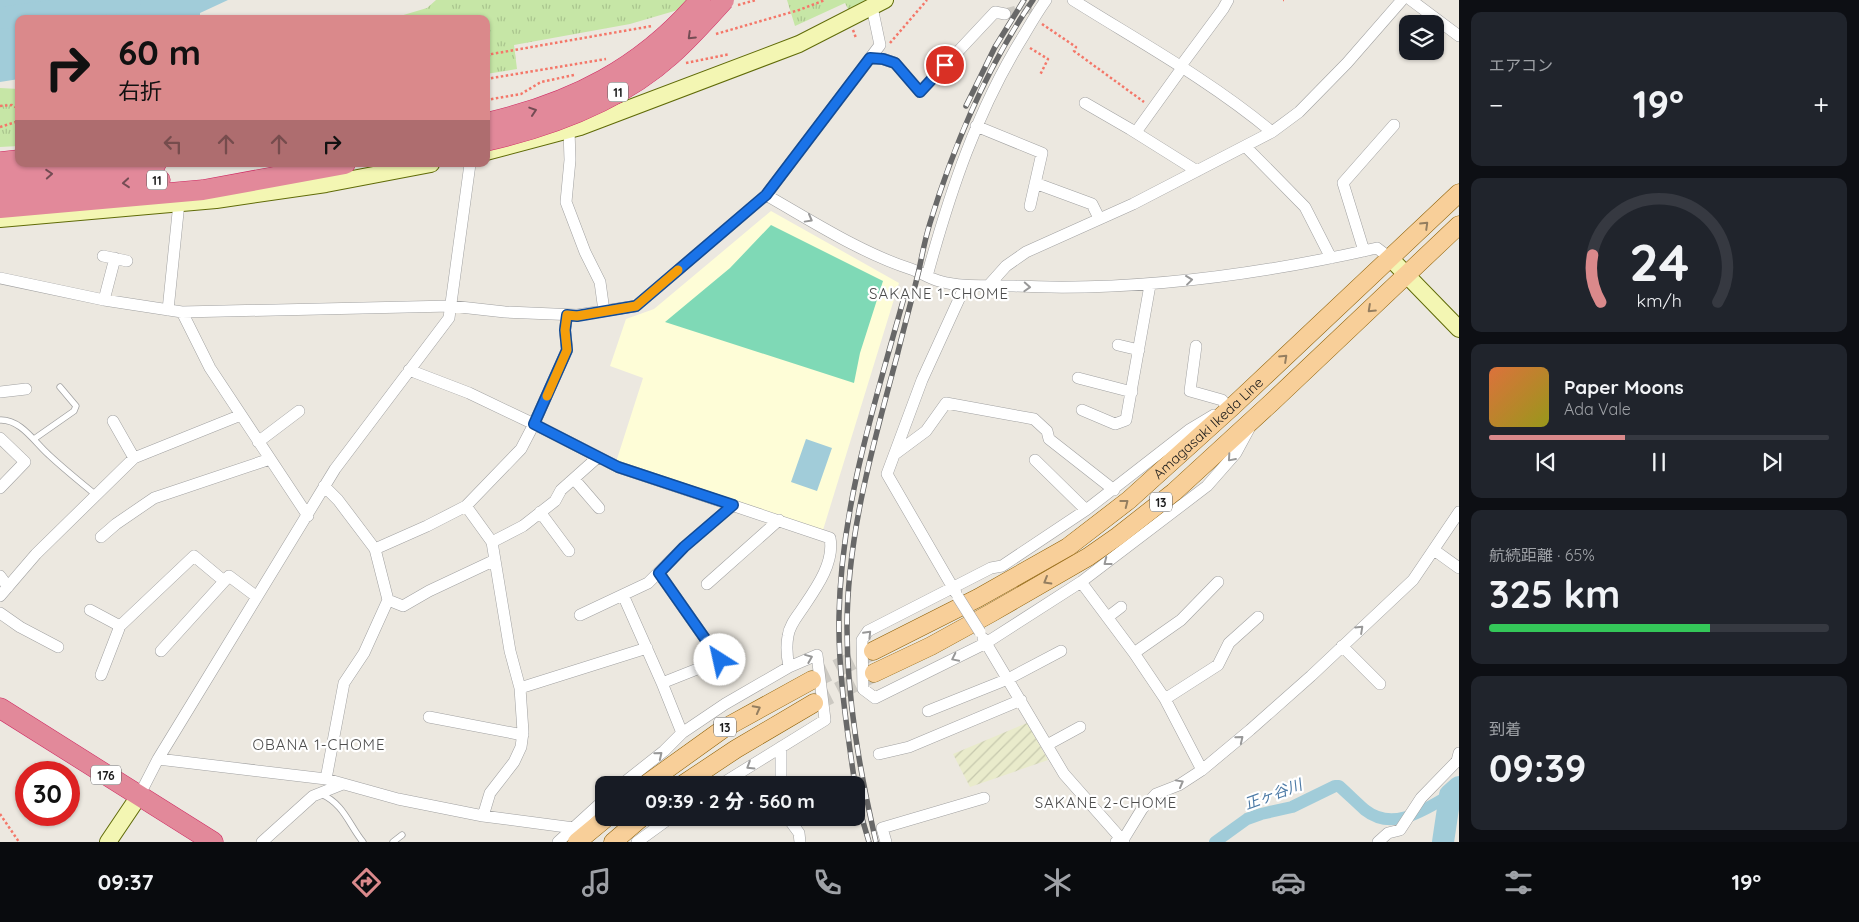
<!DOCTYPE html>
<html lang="ja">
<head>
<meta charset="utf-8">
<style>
  body { margin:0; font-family:Quicksand,"Noto Sans JP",sans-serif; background:#20242c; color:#f1f3f6; height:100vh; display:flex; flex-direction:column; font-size:19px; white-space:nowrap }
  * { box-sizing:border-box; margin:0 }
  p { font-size:16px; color:#9ea1a6 }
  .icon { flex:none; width:28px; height:28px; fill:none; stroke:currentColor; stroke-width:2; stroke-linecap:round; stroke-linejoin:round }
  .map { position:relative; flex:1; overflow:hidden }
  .drawer { display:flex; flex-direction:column; gap:12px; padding:12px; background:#0d0f14; width:400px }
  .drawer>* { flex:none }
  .guide { position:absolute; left:15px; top:15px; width:475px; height:152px; border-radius:10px; box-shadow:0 1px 4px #0004; background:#da898b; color:#111; overflow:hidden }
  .fabs { position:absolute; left:1399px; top:15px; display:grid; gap:10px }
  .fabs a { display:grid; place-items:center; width:45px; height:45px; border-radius:10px; background:#171b24; box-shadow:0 1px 4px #0004; font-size:25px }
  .speed { position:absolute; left:15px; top:761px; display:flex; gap:10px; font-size:25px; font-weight:700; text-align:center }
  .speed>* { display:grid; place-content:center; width:65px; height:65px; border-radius:50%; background:#171b24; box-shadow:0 1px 4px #0004; line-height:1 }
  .speed .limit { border:8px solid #d22; background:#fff; color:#111 }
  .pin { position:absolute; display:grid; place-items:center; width:42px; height:42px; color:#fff; margin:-21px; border:2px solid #fff; border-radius:50%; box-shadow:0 1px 5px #0007 }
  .me { position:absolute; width:55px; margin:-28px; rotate:325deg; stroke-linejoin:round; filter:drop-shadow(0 0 4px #0008) }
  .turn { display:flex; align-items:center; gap:18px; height:105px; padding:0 20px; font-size:22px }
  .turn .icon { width:65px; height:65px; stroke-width:2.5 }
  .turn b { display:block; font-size:35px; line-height:42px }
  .lanes { display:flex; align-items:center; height:48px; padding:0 20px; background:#0003; justify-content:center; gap:25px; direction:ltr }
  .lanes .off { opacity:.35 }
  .big { font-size:38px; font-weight:800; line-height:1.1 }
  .drawer .tile { flex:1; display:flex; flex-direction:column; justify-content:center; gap:8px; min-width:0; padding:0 18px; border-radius:10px; background:#20242c }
  .drawer .dial { align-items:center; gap:0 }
  .dial svg { height:130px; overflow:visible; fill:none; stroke:#363941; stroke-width:7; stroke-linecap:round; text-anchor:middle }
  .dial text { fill:#f1f3f6; stroke:none }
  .song { display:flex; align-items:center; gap:15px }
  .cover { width:60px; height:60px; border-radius:8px; background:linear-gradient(135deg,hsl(20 70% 55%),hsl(60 70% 35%)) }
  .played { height:5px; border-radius:2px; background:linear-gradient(90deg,#da898b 40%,#363941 40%) }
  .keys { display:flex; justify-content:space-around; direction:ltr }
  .heat { display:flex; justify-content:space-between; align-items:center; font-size:28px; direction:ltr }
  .charge { height:8px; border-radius:4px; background:linear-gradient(90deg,#34c759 65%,#363941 0) }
  .trip { position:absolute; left:595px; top:776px; width:270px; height:50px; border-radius:10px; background:#171b24; box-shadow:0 1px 4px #0004; font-weight:800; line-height:50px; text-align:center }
  .menu { display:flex; height:80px; justify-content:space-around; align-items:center; background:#090b0e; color:#9ea1a6 }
  .menu .icon { width:35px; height:35px }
  .menu .current { color:#da898b }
  .menu b { font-size:22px; color:#f1f3f6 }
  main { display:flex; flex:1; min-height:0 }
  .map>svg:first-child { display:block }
  .education { fill:#fefdd7 }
  .farmland { fill:url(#farmland-furrows) }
  .grass { fill:url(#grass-tufts) }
  .pitch { fill:#7fd9b6 }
  .water { fill:#a1ccd9 }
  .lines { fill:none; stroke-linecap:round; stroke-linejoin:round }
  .canal { stroke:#a1ccd9; stroke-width:12 }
  .river { stroke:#a1ccd9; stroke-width:22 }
  .street-tunnel { stroke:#ccc9c2; stroke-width:11; stroke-dasharray:11 5.5; stroke-linecap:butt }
  .primary-tunnel { stroke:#ccc9c2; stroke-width:18; stroke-dasharray:18 9; stroke-linecap:butt }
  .lane-casing { stroke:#a1a1a1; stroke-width:7 }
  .street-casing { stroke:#a1a1a1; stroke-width:12 }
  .secondary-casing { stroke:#606b08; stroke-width:18 }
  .primary-casing { stroke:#8c5f05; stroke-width:19 }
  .highway-casing { stroke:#ce2962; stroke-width:21 }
  .path { stroke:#f47769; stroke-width:2.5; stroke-dasharray:2.5 2.5; stroke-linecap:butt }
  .lane { stroke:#fff; stroke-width:5.5 }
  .street { stroke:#fff; stroke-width:11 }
  .secondary { stroke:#f3f6b3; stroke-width:16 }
  .primary { stroke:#f8cf99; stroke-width:18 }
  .highway { stroke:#e2899a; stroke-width:20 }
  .rail-casing { stroke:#686868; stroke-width:5.5 }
  .rail { stroke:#fff; stroke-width:4; stroke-dasharray:11; stroke-linecap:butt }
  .street-bridge-casing { stroke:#a1a1a1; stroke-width:12; stroke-linecap:butt }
  .highway-bridge-casing { stroke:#ce2962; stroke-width:21; stroke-linecap:butt }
  .street-bridge { stroke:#fff; stroke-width:11 }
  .highway-bridge { stroke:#e2899a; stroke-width:20 }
  .oneway { stroke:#744c54 }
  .oneway2 { stroke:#989898 }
  .oneway3 { stroke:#947e60 }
  .route-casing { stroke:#114b97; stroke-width:12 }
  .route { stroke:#1a73e8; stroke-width:9 }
  .slow { stroke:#f59e0b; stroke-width:9 }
  .labels { text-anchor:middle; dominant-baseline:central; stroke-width:4.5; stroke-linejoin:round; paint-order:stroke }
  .shield { fill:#fff; stroke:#5f5f5f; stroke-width:1 }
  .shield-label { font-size:12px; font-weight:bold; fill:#1a1a1a }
  .street-label { font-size:14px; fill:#1a1a1a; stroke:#fff }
  .neighbourhood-label { font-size:15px; letter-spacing:1px; fill:#4d4d4d; stroke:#fff }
  .water-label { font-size:15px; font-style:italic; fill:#4b79a5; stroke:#fff }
</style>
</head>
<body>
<main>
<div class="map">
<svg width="1459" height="842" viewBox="0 0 1459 842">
  <defs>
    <pattern id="farmland-furrows" width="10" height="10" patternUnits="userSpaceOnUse" patternTransform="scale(1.25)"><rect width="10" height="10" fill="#e9ebcb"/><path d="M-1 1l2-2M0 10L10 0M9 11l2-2" fill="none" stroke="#c7c9ae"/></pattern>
    <pattern id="grass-tufts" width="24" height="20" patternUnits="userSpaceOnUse" patternTransform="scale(1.25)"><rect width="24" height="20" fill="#c6e6a6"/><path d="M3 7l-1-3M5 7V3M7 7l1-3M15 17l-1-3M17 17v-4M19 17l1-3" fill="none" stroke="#aac58e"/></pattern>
  </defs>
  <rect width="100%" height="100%" fill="#ece8e0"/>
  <path class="education" d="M771,211L899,283L823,530L616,462L643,378L610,366L626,319L654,309Z"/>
  <path class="farmland" d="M1027,723L1048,760L970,787L953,754Z"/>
  <path class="grass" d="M436,0H712L630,24L514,45L517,69L486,74V19H390L427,8Z
    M787,0H869L849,11L845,3L795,26Z
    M0,88L19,89V146L0,147Z"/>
  <path class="pitch" d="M771,225L883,281L860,353L854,383L665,322L730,268Z"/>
  <path class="water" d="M0,0H88L91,19H19V79L0,82Z
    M91,0H228L200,13V19H94Z
    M806,439L832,448L817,491L791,482Z"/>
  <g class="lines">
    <path class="canal" d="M1215,842L1247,819L1261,814L1292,807L1335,786H1339C1348,794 1356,802 1365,810C1393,832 1424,810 1450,795"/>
    <path class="river" d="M0,18L130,0
      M1443,842L1450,795L1459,787"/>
    <path class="street-tunnel" d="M1005,14L1037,6"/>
    <path class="primary-tunnel" d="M812,680L873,651
      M814,703L874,673"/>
    <g class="lane-casing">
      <path id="lane" d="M0,420C21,419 35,443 49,455C64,469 80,482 96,495
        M34,439L74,411L76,406L60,387
        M321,794C344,804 349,825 363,842
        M393,842L402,835"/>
    </g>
    <g class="street-casing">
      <path id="street" d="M1073,0C1140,42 1211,81 1272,132
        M1411,0L1459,36
        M871,58L883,59L895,63L920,92L995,12L1005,14
        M1180,67L1223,9L1228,0
        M1085,103L1130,129L1197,171
        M976,126L1042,153L1030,206
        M569,130L570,160L566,202L585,252L600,282L604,311
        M1136,132L1182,68
        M1245,146L1305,207L1331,258
        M1035,183L1092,204L1099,218
        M766,195C812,221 861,253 911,269C920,272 929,278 939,281C963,288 989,285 1014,286C1136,292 1258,275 1377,248L1390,258
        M1364,251L1343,183L1394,125
        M103,256L127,261
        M927,276C950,192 977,110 1024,35C1031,23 1038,11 1046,0
        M0,278L104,300L182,312L451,306L505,312L577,315L636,306L766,195L880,45L872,7
        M989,285L1006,266L1026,252L1133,204L1272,132L1299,112L1347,63L1402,0
        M104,300L115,258
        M168,310L179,203
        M182,312L210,368L308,516
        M1118,345L1139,350
        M1196,346L1190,391L1222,400L1227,407
        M409,370L469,393L534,424L618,467L830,538C835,564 814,591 800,612C795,619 789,627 788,636C786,646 787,657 789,667
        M1078,378L1132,392
        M0,392L26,389
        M1082,410L1115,424L1126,420L1150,285
        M1214,415L1189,430L1086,510L1002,566L991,568L868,631L862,640L863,689L875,698L986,643L1081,582L1207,486L1236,453L1249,429
        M113,421L134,458
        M0,438L25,462L0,488
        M258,442L299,411
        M895,454L926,431L946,403L1034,419L1047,431L1049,439L1114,490
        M1035,460L1086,510
        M574,479L599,508
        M324,486L338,500L375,549L388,600L364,653L344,683L326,779
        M466,506L492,542L510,651L520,688L523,732L521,747L514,762L490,793L483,816
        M540,512L569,551
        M101,537L116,524L154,498L270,459
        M492,542L523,526L555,501L561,490L598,457
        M375,549L427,526L466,506L521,449L534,424L567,350L565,330L567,315
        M1434,550L1459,568
        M659,573L720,660L662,683
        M0,576L8,587
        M1081,582L1134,653L1165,699L1202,770
        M707,584L779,520
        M956,593L887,474L922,380L965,286
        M623,595L662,683L682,733
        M0,596L36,554L134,458L241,415
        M388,600L403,606L429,591L495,560
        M90,610L120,626
        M0,613L20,627L58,647
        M580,615L648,583L684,547L733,505
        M1108,617L1121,607
        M983,638L1064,774L1124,842
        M1342,646L1380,684
        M161,651L229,576L257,597
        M1134,653L1181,620L1218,582
        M101,675L120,626L194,556L224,581
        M520,688L647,648
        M1165,699L1218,665L1229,643L1258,617
        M928,711L1008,679L1061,651
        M429,717L523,735
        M1047,745L1080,727
        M781,747V785
        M879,754L909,747L1021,700
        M158,759L335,469L449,318L470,164
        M621,785L664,751L682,733L725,704L789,667L817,655L825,720L720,785
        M139,796L158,759L326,779L398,799L483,816L574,828
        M788,818L799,833L800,842
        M262,842L313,796L343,784
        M558,842L604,800
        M637,842L670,818
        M886,842L882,828L984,798
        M1116,842L1123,840L1142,809L1156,794L1179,785L1202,770L1250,730L1311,676L1413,580L1459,512
        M1378,842L1388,833L1400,830L1421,798L1457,761L1459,753"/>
    </g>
    <g class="secondary-casing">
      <path id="secondary" d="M486,152L580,127L799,44L885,0
        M0,219L216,200L326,184L431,164
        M1390,258L1459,329
        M108,842L139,796"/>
    </g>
    <g class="primary-casing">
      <g id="primary">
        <path id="s1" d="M873,651L978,598L1068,547L1129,500L1233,406L1459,193"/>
        <path d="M874,673L931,646L991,613L1088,557L1118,536L1174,492L1271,403L1459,225"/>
        <path d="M645,785L723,729L812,680"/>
        <path d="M682,785L736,749L814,703"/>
        <path d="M577,842L606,818"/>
        <path d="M613,842L641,818"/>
      </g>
    </g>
    <g class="highway-casing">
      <path id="highway" d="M0,162L19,160
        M0,178L67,173L156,164
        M0,193L160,180
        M0,208L203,190L345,164
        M0,708L213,842"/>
    </g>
    <path class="path" d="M1283,0H1284
      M738,5L756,0
      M1042,24L1076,47L1074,51L1144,102
      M853,30L856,38
      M716,34L799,10L825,0
      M890,43L927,0
      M1030,48L1048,59L1040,75
      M486,55L652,26
      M686,63L730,54
      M486,79L606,59
      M486,100L521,94L541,82L574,75
      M0,106L12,105L19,109
      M0,127L19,121
      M0,814L19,842"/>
    <use href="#lane" class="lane"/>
    <use href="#street" class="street"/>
    <use href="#secondary" class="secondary"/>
    <use href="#primary" class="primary"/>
    <use href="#highway" class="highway"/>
    <g class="rail-casing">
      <path id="rail" d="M966,106L995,47L1024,0
        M855,785C847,729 838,673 839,616C841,505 876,399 905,294
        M856,791L859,808L869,842
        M876,842C860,772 847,700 847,628C847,535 873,445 897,356C904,327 912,299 919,270C922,255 925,239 930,223C954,145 986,68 1033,0"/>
    </g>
    <use href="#rail" class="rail"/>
    <g class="street-bridge-casing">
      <path id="street-bridge" d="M958,597L980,632"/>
    </g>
    <g class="highway-bridge-casing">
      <path id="highway-bridge" d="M486,123C573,103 642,68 700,0
        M486,141C552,126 620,101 671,55C690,38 707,19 724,0"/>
    </g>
    <use href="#street-bridge" class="street-bridge"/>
    <use href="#highway-bridge" class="highway-bridge"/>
  </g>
  <defs><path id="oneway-chevron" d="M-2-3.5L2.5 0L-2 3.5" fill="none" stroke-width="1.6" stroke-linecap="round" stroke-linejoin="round" transform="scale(1.25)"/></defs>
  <g class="oneway">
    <use href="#oneway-chevron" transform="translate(691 36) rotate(136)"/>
    <use href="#oneway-chevron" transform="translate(533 111) rotate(-18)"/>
    <use href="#oneway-chevron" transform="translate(49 174) rotate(-4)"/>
    <use href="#oneway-chevron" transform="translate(126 183) rotate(175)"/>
  </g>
  <g class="oneway2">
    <use href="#oneway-chevron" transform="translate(809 219) rotate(29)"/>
    <use href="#oneway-chevron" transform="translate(1189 280) rotate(-7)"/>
    <use href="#oneway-chevron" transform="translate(1027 287) rotate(3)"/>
    <use href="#oneway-chevron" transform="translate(1231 458) rotate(131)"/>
    <use href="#oneway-chevron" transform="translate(1107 562) rotate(142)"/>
    <use href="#oneway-chevron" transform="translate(1360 629) rotate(-43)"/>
    <use href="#oneway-chevron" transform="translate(868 634) rotate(-46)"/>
    <use href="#oneway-chevron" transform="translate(809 658) rotate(-22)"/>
    <use href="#oneway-chevron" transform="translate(955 658) rotate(154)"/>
    <use href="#oneway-chevron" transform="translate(1240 739) rotate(-39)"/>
    <use href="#oneway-chevron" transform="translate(659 755) rotate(-39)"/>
    <use href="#oneway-chevron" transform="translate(750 766) rotate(148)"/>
    <use href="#oneway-chevron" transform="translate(1180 783) rotate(-29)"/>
  </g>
  <g class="oneway3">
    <use href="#oneway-chevron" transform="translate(1425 225) rotate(-44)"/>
    <use href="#oneway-chevron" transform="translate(1371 309) rotate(137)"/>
    <use href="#oneway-chevron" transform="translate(1284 358) rotate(-43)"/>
    <use href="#oneway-chevron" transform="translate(1125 503) rotate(-38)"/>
    <use href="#oneway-chevron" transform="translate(1047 581) rotate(150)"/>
    <use href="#oneway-chevron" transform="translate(757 709) rotate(-28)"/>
  </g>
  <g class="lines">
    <g class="route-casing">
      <path id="route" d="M720,660L659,573L684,547L733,505L618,467L534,424L567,350L565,330L567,315L577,316L636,306L766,195L870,58L883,59L895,63L920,92L945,65"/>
    </g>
    <use href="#route" class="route"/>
    <path class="slow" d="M547,396L567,350L565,330L567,315L577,316L636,306L678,270"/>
  </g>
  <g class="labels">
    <g class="shield">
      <rect x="608" y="82.5" width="20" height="19" rx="4"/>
      <rect x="147" y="170.5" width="20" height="19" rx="4"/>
      <rect x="1150" y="492.5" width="22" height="19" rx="4"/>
      <rect x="714" y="717.5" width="22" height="19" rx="4"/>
      <rect x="91" y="765.5" width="30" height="19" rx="4"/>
    </g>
    <g class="shield-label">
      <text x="618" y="92">11</text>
      <text x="157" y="180">11</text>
      <text x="1161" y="502">13</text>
      <text x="725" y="727">13</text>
      <text x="106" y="775">176</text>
    </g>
    <g class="street-label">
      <text stroke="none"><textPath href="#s1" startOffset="405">Amagasaki Ikeda Line</textPath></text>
    </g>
    <g class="neighbourhood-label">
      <text x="939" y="293">SAKANE 1-CHOME</text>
      <text x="319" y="744">OBANA 1-CHOME</text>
      <text x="1106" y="802">SAKANE 2-CHOME</text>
    </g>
    <g class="water-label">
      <text transform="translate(1273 794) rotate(-20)">正ヶ谷川</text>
    </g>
  </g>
</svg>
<div class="fabs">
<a><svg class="icon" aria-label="layers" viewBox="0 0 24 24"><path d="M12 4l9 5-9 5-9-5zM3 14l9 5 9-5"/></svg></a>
</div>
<div class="speed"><div class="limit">30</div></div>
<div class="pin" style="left:945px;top:65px;background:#d93025"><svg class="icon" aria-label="arrive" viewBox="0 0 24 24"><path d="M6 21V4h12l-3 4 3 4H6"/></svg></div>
<svg class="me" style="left:720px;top:660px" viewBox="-20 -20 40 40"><circle r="19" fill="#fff"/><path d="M0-13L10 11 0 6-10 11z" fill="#1a73e8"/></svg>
<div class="trip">09:39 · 2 分 · 560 m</div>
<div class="guide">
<div class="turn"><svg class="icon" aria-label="right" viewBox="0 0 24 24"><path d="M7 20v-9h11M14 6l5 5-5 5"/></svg><div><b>60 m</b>右折</div></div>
<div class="lanes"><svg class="icon off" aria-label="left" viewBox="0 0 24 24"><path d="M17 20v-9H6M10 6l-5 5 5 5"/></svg><svg class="icon off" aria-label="ahead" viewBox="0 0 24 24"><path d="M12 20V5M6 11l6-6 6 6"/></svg><svg class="icon off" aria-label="ahead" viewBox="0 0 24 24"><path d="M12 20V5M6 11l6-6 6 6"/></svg><svg class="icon" aria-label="right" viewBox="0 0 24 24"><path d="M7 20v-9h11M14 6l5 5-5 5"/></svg></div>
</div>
</div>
<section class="drawer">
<div class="tile"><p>エアコン</p>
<div class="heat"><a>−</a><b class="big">19°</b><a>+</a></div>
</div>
<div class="tile dial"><svg viewBox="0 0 100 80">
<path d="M14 69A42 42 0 1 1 86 69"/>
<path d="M14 69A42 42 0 0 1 9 40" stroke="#da898b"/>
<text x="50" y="56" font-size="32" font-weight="700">24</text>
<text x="50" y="72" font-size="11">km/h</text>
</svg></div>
<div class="tile">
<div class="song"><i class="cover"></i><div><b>Paper Moons</b><p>Ada Vale</p></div></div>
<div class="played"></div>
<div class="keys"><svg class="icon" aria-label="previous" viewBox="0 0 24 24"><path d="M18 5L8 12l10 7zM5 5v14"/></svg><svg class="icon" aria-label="pause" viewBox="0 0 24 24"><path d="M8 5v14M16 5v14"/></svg><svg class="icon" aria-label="next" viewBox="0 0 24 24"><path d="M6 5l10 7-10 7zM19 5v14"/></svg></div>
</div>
<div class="tile"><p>航続距離 · 65%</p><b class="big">325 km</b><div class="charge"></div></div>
<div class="tile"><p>到着</p><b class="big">09:39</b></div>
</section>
</main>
<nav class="menu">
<b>09:37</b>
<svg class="icon current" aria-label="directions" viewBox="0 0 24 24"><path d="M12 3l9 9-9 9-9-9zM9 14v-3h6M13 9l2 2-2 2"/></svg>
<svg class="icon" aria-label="music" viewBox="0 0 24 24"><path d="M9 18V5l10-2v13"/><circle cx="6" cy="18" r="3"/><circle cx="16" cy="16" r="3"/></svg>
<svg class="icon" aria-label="phone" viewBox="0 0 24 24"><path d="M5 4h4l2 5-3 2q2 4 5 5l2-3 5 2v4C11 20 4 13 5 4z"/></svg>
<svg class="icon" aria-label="climate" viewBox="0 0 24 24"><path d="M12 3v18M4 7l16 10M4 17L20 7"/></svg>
<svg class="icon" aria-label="car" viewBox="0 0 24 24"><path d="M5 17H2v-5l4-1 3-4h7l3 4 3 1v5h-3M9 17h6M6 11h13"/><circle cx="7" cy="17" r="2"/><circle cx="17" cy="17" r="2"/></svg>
<svg class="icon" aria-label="filters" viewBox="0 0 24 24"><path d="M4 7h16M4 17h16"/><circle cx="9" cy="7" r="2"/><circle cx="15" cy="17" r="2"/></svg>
<b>19°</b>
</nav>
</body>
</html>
